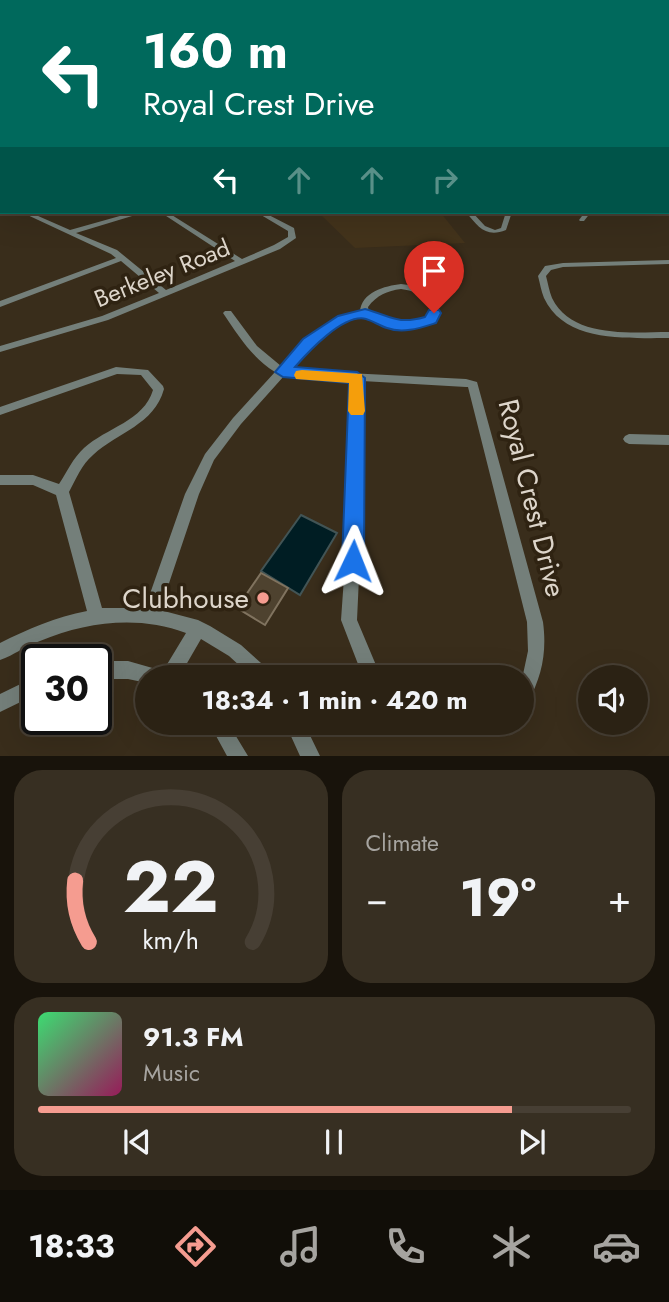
<!DOCTYPE html>
<html lang="en">
<head>
<meta charset="utf-8">
<style>
  body { margin:0; font-family:Jost,sans-serif; background:#372f22; color:#f1f3f6; height:100vh; display:flex; flex-direction:column; font-size:26px; white-space:nowrap }
  * { box-sizing:border-box; margin:0 }
  p { font-size:23px; color:#a6a4a0 }
  .icon { flex:none; width:38px; height:38px; fill:none; stroke:currentColor; stroke-width:2; stroke-linecap:round; stroke-linejoin:round }
  .map { position:relative; height:756px; overflow:hidden }
  .sheet { display:flex; flex-direction:column; gap:14px; padding:14px; background:#18130b; flex:1 }
  .sheet>* { flex:none }
  .banner { position:absolute; left:0px; top:0px; width:670px; height:214px; box-shadow:0 7px 28px #0002,0 0 0 2px #473f34; background:#00695c; color:#fff; overflow:hidden }
  .controls { position:absolute; left:578px; top:665px; display:grid; gap:14px }
  .controls a { display:grid; place-items:center; width:70px; height:70px; border-radius:50%; background:#2b2214; box-shadow:0 7px 28px #0002,0 0 0 2px #473f34; font-size:35px }
  .speed { position:absolute; left:21px; top:644px; display:flex; gap:14px; font-size:35px; font-weight:700; text-align:center }
  .speed>* { display:grid; place-content:center; width:91px; height:91px; border-radius:50%; background:#2b2214; box-shadow:0 7px 28px #0002,0 0 0 2px #473f34; line-height:1 }
  .speed .limit { border:4px solid #111; border-radius:10px; background:#fff; color:#111 }
  .pin { position:absolute; display:grid; place-items:center; width:60px; height:60px; color:#fff; margin:-72px -30px; border-radius:50% 50% 50% 0; rotate:-45deg; box-shadow:0 0 7px #0007 }
  .pin .icon { rotate:45deg }
  .me { position:absolute; width:77px; margin:-38px; rotate:2deg; stroke-linejoin:round; filter:drop-shadow(0 0 5px #0008) }
  .turn { display:flex; align-items:center; gap:24px; height:147px; padding:0 28px; font-size:32px }
  .turn .icon { width:91px; height:91px; stroke-width:2.5 }
  .turn b { display:block; font-size:49px; line-height:60px }
  .lanes { display:flex; align-items:center; height:66px; padding:0 28px; background:#0003; justify-content:center; gap:35px; direction:ltr }
  .lanes .off { opacity:.35 }
  .big { font-size:52px; font-weight:700; line-height:1.1 }
  .sheet .card { flex:1; display:flex; flex-direction:column; justify-content:center; gap:10px; min-width:0; padding:0 24px; border-radius:28px; background:#372f22 }
  .sheet .dial { align-items:center; gap:0 }
  .dial svg { height:182px; overflow:visible; fill:none; stroke:#473f34; stroke-width:7; stroke-linecap:round; text-anchor:middle }
  .dial text { fill:#f1f3f6; stroke:none }
  .song { display:flex; align-items:center; gap:21px }
  .cover { width:84px; height:84px; border-radius:10px; background:linear-gradient(135deg,hsl(140 70% 55%),hsl(330 70% 35%)) }
  .played { height:7px; border-radius:4px; background:linear-gradient(90deg,#f59c90 80%,#473f34 80%) }
  .keys { display:flex; justify-content:space-around; direction:ltr }
  .heat { display:flex; justify-content:space-between; align-items:center; font-size:38px; direction:ltr }
  .sheet .tiles { flex:1; display:grid; gap:14px; grid-template-columns:1fr 1fr }
  .card:last-child { grid-column:span 2 }
  .trip { position:absolute; left:135px; top:665px; width:399px; height:70px; border-radius:35px; background:#2b2214; box-shadow:0 7px 28px #0002,0 0 0 2px #473f34; font-weight:700; line-height:70px; text-align:center }
  .menu { display:flex; height:112px; justify-content:space-around; align-items:center; background:#110e08; color:#a6a4a0 }
  .menu .icon { width:49px; height:49px }
  .menu .selected { color:#f59c90 }
  .menu b { font-size:32px; color:#f1f3f6 }
  .map>svg:first-child { display:block }
  .built { fill:#43331b }
  .water { fill:#001d23; stroke:#425455; stroke-width:2 }
  .building { fill:#4e422f; stroke:#80735f; stroke-width:2 }
  .lines { fill:none; stroke-linecap:round; stroke-linejoin:round }
  .minor { fill:#747f7a; fill-rule:evenodd }
  .major { fill:#b9d0c4; fill-rule:evenodd }
  .route { fill:#1a73e8; stroke:#114b97; stroke-width:2 }
  .slow { fill:#f59e0b }
  .poi-dot { fill:#f59c90; stroke:#2f2312; stroke-width:2.5 }
  .labels { text-anchor:middle; dominant-baseline:central; stroke-width:7; stroke-linejoin:round; paint-order:stroke }
  .street-label { font-size:24px; fill:#ddd5ca; stroke:#2f2312 }
  .near-street-label { font-size:28px; fill:#ddd5ca; stroke:#2f2312 }
  .near-poi-label { font-size:28px; fill:#ddd5ca; stroke:#2f2312; text-anchor:end }
</style>
</head>
<body>
<div class="map">
<svg width="669" height="756" viewBox="0 0 669 756">
  <rect width="100%" height="100%" fill="#392d1b"/>
  <path class="built" d="M318,212H440L465,243L355,248Z"/>
  <path class="water" d="M301,515L337,533L300,595L261,571Z"/>
  <path class="building" d="M261,573L288,588L265,625L237,608Z"/>
  <g class="lines">
    <path class="minor" d="M0,85H2V87H0Z
      M0,115H2V117H0Z
      M668,142H669V146H668Z
      M668,207H669V212H668Z
      M21,212H29L70,230L134,212H143L142,213L76,233L117,250L166,290L235,261L160,212H167L242,259L274,245L288,237V231L256,212H263L294,228L296,238L280,249L108,320L0,352V346L102,316L159,293L121,261L0,307V301L116,258L111,254Z
      M466,212H472L485,226L495,230L501,228L506,212H512L506,230C486,238 478,227 466,212Z
      M585,212H591L584,221H580L579,220Z
      M669,260V264L563,267L551,270L546,276C548,283 549,291 552,298C572,339 631,332 669,332V338C627,338 565,343 544,298C541,291 540,283 538,276L545,266L563,263Z
      M401,284C422,286 431,291 439,310L434,322C407,328 388,333 364,316C331,325 311,345 289,370L466,379L477,382L543,622C547,652 542,676 528,702L522,705V679L528,651L527,622L468,387H466L362,381L361,535L357,620L381,677H363L341,620L347,535L352,380L284,376L241,424L214,460L199,494L160,610L198,620L210,626L241,645L270,671L273,677H252L229,656L201,639L179,677H147V683L128,679H96V661H128L163,671L186,633C138,615 86,622 40,641C26,646 14,655 0,660V643C28,629 56,617 87,611L56,495L33,485H0V475H33L59,484C67,472 73,458 84,448C106,428 144,421 153,390L141,375L117,374L0,415V407L116,367L148,370L163,386L164,389C154,425 118,432 93,455C82,464 76,479 69,492L102,608H145L185,494L205,454L233,418L275,372C252,358 238,335 223,313L225,311H231L257,346L281,366C306,339 323,321 360,312C361,292 385,286 401,284ZM401,289C417,291 424,296 431,310L427,318C404,323 390,326 369,312L368,307C377,295 387,291 401,289Z
      M629,434L669,435V445L629,444L625,442L623,439L625,436Z
      M37,676V694L0,712V694Z
      M209,723H228L248,756H227Z
      M285,723H304L320,756H300Z
      M434,723H486L484,730C469,736 451,736 436,730Z"/>
    <path class="major" d="M668,78H669V80H668Z
      M0,171H2L0,176Z
      M0,205H2V211H0Z"/>
  </g>
  <linearGradient id="sky" x2="0" y2="1"><stop stop-color="#1f190f"/><stop offset="0.42" stop-color="#4e4c4a"/><stop offset="1" stop-color="#4e4c4a" stop-opacity="0"/></linearGradient>
  <rect width="669" height="183" fill="url(#sky)"/>
  <path class="route" d="M365,309C391,316 397,325 425,317L429,310H439L441,313L436,323C420,328 403,334 387,328C380,326 373,321 366,319C344,313 308,352 295,367L357,372L365,378L364,561L361,569L353,572L345,569L342,561L349,383L283,377L275,372L303,339L338,316Z"/>
  <path class="slow" d="M302,370L362,374L365,411L363,415H351L348,411L349,383L296,379L294,375L296,371Z"/>
  <circle class="poi-dot" cx="263" cy="598" r="7"/>
  <g class="labels">
    <g class="street-label">
      <text transform="translate(162 273) rotate(-22)">Berkeley Road</text>
    </g>
    <g class="near-street-label">
      <text transform="translate(532 498) rotate(76)">Royal Crest Drive</text>
    </g>
    <g class="near-poi-label">
      <text x="249" y="598">Clubhouse</text>
    </g>
  </g>
</svg>
<div class="controls">
<a><svg class="icon" aria-label="sound" viewBox="0 0 24 24"><path d="M4 9h4l5-4v14l-5-4H4zM17 9q2 3 0 6"/></svg></a>
</div>
<div class="speed"><div class="limit">30</div></div>
<div class="pin" style="left:434px;top:313px;background:#d93025"><svg class="icon" aria-label="arrive" viewBox="0 0 24 24"><path d="M6 21V4h12l-3 4 3 4H6"/></svg></div>
<svg class="me" style="left:353px;top:561px" viewBox="-20 -20 40 40"><path d="M0-17L14 15 0 8-14 15z" fill="#1a73e8" stroke="#fff" stroke-width="4"/></svg>
<div class="trip">18:34 · 1 min · 420 m</div>
<div class="banner">
<div class="turn"><svg class="icon" aria-label="left" viewBox="0 0 24 24"><path d="M17 20v-9H6M10 6l-5 5 5 5"/></svg><div><b>160 m</b>Royal Crest Drive</div></div>
<div class="lanes"><svg class="icon" aria-label="left" viewBox="0 0 24 24"><path d="M17 20v-9H6M10 6l-5 5 5 5"/></svg><svg class="icon off" aria-label="ahead" viewBox="0 0 24 24"><path d="M12 20V5M6 11l6-6 6 6"/></svg><svg class="icon off" aria-label="ahead" viewBox="0 0 24 24"><path d="M12 20V5M6 11l6-6 6 6"/></svg><svg class="icon off" aria-label="right" viewBox="0 0 24 24"><path d="M7 20v-9h11M14 6l5 5-5 5"/></svg></div>
</div>
</div>
<section class="sheet">
<div class="tiles">
<div class="card dial"><svg viewBox="0 0 100 80">
<path d="M14 69A42 42 0 1 1 86 69"/>
<path d="M14 69A42 42 0 0 1 8 42" stroke="#f59c90"/>
<text x="50" y="56" font-size="32" font-weight="700">22</text>
<text x="50" y="72" font-size="11">km/h</text>
</svg></div>
<div class="card"><p>Climate</p>
<div class="heat"><a>−</a><b class="big">19°</b><a>+</a></div>
</div>
<div class="card">
<div class="song"><i class="cover"></i><div><b>91.3 FM</b><p>Music</p></div></div>
<div class="played"></div>
<div class="keys"><svg class="icon" aria-label="previous" viewBox="0 0 24 24"><path d="M18 5L8 12l10 7zM5 5v14"/></svg><svg class="icon" aria-label="pause" viewBox="0 0 24 24"><path d="M8 5v14M16 5v14"/></svg><svg class="icon" aria-label="next" viewBox="0 0 24 24"><path d="M6 5l10 7-10 7zM19 5v14"/></svg></div>
</div>
</div>
</section>
<nav class="menu">
<b>18:33</b>
<svg class="icon selected" aria-label="directions" viewBox="0 0 24 24"><path d="M12 3l9 9-9 9-9-9zM9 14v-3h6M13 9l2 2-2 2"/></svg>
<svg class="icon" aria-label="music" viewBox="0 0 24 24"><path d="M9 18V5l10-2v13"/><circle cx="6" cy="18" r="3"/><circle cx="16" cy="16" r="3"/></svg>
<svg class="icon" aria-label="phone" viewBox="0 0 24 24"><path d="M5 4h4l2 5-3 2q2 4 5 5l2-3 5 2v4C11 20 4 13 5 4z"/></svg>
<svg class="icon" aria-label="climate" viewBox="0 0 24 24"><path d="M12 3v18M4 7l16 10M4 17L20 7"/></svg>
<svg class="icon" aria-label="car" viewBox="0 0 24 24"><path d="M5 17H2v-5l4-1 3-4h7l3 4 3 1v5h-3M9 17h6M6 11h13"/><circle cx="7" cy="17" r="2"/><circle cx="17" cy="17" r="2"/></svg>
</nav>
</body>
</html>
